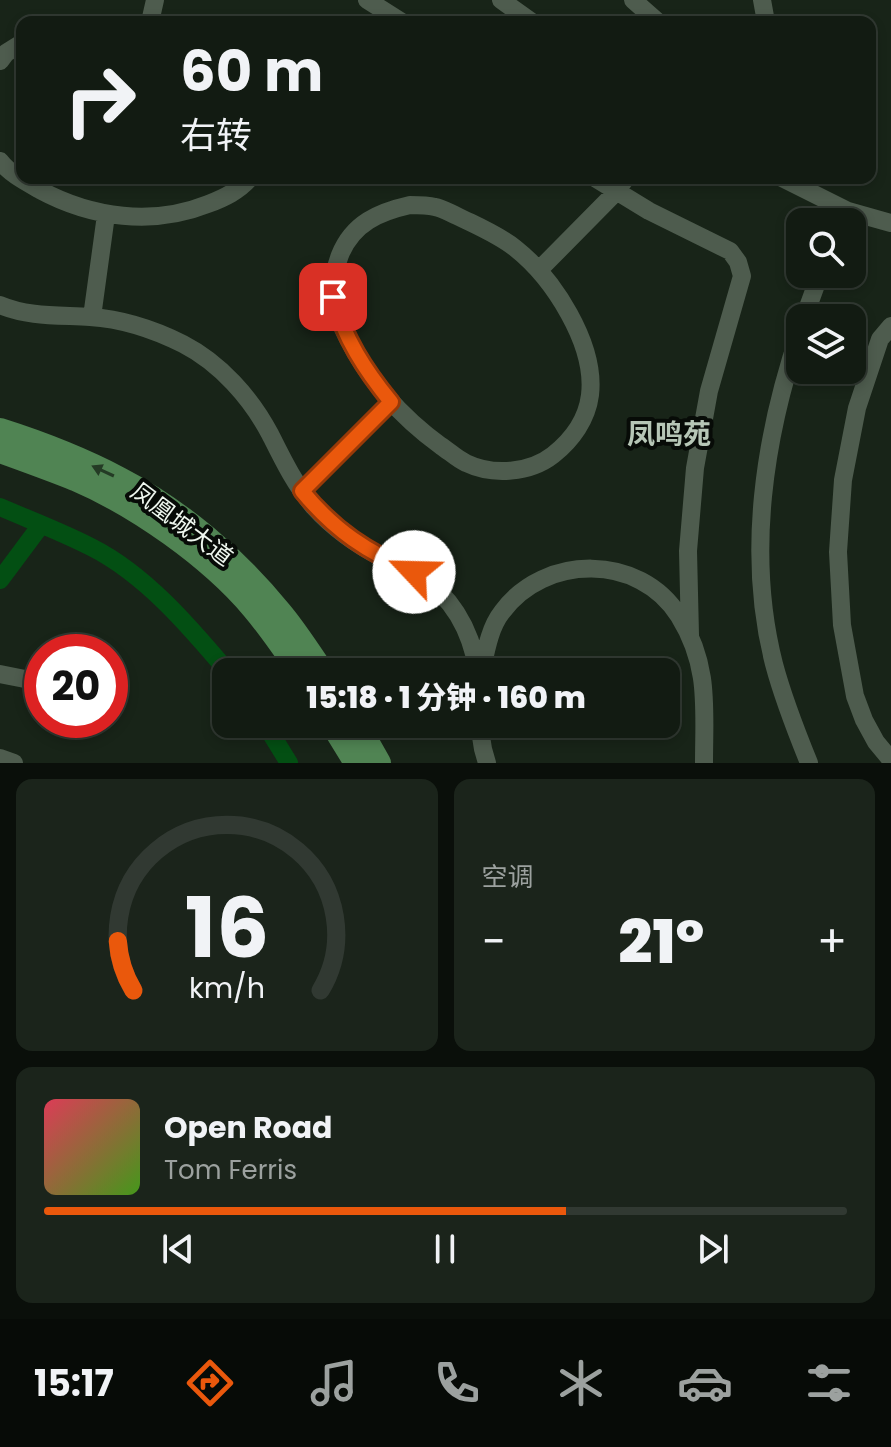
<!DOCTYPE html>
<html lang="zh">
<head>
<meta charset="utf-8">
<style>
  body { margin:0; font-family:Poppins,"Noto Sans SC",sans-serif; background:#1b241b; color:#f1f3f6; height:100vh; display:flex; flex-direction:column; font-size:30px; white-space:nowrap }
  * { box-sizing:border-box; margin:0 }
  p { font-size:26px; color:#9ca19f }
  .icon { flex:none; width:44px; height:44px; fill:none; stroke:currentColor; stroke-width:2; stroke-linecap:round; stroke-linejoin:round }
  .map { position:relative; height:763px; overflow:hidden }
  .drawer { display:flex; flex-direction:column; gap:16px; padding:16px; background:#0a0f0a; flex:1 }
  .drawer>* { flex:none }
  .top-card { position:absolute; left:16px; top:16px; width:860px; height:168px; border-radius:16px; box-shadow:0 4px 12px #0003,0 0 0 2px #313932; background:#121b12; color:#f1f3f6; overflow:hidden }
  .fabs { position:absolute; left:786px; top:208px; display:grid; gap:16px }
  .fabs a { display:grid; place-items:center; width:80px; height:80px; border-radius:16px; background:#121b12; box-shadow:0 4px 12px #0003,0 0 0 2px #313932; font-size:40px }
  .speed { position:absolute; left:24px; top:634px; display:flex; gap:16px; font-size:40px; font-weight:700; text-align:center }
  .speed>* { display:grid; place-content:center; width:104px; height:104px; border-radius:50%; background:#121b12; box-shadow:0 4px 12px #0003,0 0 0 2px #313932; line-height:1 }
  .speed .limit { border:12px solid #d22; background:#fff; color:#111 }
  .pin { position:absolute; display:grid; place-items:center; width:68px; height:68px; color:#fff; margin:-34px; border-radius:16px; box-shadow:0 4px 12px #0006 }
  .me { position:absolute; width:88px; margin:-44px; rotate:294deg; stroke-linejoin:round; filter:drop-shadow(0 0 6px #0008) }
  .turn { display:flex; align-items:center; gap:28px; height:168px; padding:0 32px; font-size:36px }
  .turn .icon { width:104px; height:104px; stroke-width:2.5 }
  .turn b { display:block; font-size:56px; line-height:68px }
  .big { font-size:60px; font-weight:800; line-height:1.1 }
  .drawer .widget { flex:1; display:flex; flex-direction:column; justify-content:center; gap:12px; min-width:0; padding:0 28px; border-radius:16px; background:#1b241b }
  .drawer .dial { align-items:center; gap:0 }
  .dial svg { height:208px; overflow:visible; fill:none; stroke:#313932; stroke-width:7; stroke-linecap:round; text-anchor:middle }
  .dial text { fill:#f1f3f6; stroke:none }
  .song { display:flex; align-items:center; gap:24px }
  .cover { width:96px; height:96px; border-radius:12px; background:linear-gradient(135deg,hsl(350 70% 55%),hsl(100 70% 35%)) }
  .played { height:8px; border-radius:4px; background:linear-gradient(90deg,#ea580c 65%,#313932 65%) }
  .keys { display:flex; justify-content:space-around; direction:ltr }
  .heat { display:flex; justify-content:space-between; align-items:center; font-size:44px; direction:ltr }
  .drawer .tiles { flex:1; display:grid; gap:16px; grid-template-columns:1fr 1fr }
  .widget:last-child { grid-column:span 2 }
  .trip { position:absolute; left:212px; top:658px; width:468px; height:80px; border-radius:16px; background:#121b12; box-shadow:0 4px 12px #0003,0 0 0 2px #313932; font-weight:800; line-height:80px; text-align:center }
  .tab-bar { display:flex; height:128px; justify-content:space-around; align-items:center; background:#070b07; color:#9ca19f }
  .tab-bar .icon { width:56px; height:56px }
  .tab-bar .selected { color:#ea580c }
  .tab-bar b { font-size:36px; color:#f1f3f6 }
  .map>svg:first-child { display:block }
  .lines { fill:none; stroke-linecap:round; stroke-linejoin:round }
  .canal { stroke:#034f13; stroke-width:18 }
  .minor { stroke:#4e5c4e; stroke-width:18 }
  .major { stroke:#508453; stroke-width:24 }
  .oneway { fill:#243b25 }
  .route-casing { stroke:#983908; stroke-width:20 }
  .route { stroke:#ea580c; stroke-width:14 }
  .labels { text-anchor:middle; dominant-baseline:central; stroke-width:8; stroke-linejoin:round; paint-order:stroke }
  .street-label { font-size:24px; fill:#eff7ef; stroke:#070b07 }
  .quarter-label { font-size:28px; font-weight:bold; fill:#b6c6b6; stroke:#070b07 }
</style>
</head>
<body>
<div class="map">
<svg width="891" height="763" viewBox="0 0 891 763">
  <rect width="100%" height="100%" fill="#182418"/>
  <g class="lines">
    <path class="canal" d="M0,507C30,520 62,532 91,547C145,574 190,627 228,672
      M0,580L41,525
      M265,724L289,763"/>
    <path class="minor" d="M367,0L402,22
      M501,0L532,22
      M633,0L658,22
      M762,0L766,22
      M150,22L155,0
      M0,61L6,53L22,43
      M0,161C10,174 26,182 40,190C92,218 153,226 208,204C224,198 239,191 250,178
      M595,178L649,211L730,251L738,262L742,276L709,391L695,468L688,551L690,635
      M782,178L848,211L891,223
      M410,205C418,205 427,205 435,207C442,208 450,213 457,216C477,226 497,234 515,248C553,278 596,344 590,395C587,419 572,440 553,455C530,473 493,476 466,463C457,459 449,451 441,446C401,417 369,381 347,337C341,325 334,310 333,297C332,282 335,268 340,255C353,223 379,212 410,205Z
      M539,270L616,192L626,178
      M0,305C28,317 60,315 90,317C123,319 153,329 183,344C220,363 251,398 270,434C283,460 295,485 314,507C333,528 357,545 382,558C393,564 405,567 415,573C453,596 471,630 478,672
      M92,317L106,215
      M804,318L820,274
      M891,326L880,339L857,408L843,480L838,552L842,625L855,696L864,720L876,742L891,760
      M800,331C764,437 746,555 774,664C783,698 796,731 809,763
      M302,491L391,402
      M69,652L75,644
      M482,669C486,650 490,627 502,612C544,554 640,553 679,616C710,666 704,708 704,763
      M0,674L30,680L42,679
      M479,724L483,749L487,763
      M0,758L14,763"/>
    <path class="major" d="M0,430C41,443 82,459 120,479C180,510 237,559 280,612C296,631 309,652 323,672
      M0,451C25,460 50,469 75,479C136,505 210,557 253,608C270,628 285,650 300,672
      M332,724L356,763
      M357,724L379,763"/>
  </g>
  <defs><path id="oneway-solid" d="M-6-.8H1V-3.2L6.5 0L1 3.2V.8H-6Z" transform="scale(2)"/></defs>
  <use class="oneway" href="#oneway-solid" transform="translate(103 471) rotate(-155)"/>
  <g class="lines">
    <g class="route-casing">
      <path id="route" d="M333,297C344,338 365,370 391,402L302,491C335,531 367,552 414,572"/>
    </g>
    <use href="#route" class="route"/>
  </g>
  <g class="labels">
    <g class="street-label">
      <text transform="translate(182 524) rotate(37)">凤凰城大道</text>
    </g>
    <g class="quarter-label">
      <text x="669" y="434">凤鸣苑</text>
    </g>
  </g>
</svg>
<div class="fabs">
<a><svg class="icon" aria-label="search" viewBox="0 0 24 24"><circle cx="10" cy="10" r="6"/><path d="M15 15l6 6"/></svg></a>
<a><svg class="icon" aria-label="layers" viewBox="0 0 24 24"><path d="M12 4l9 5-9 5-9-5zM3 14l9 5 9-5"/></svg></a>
</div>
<div class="speed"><div class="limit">20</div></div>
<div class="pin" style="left:333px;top:297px;background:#d93025"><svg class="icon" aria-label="arrive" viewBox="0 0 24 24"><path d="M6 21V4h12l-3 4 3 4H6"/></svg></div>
<svg class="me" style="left:414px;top:572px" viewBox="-20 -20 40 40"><circle r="19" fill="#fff"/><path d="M0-13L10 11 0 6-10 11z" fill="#ea580c"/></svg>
<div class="trip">15:18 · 1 分钟 · 160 m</div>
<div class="top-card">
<div class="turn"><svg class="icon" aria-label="right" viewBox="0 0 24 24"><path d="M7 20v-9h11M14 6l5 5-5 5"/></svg><div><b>60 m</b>右转</div></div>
</div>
</div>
<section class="drawer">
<div class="tiles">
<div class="widget dial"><svg viewBox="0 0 100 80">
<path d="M14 69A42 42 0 1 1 86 69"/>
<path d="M14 69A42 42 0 0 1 8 50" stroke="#ea580c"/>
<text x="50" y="56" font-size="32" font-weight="700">16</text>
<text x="50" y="72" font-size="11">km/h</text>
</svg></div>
<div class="widget"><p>空调</p>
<div class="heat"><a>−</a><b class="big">21°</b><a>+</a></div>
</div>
<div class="widget">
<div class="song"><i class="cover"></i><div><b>Open Road</b><p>Tom Ferris</p></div></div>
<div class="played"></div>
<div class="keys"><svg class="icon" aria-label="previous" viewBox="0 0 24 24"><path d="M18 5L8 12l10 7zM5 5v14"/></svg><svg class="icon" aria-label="pause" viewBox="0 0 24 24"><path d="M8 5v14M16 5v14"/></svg><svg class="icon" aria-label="next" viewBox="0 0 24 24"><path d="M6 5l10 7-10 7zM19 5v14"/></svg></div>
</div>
</div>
</section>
<nav class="tab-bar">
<b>15:17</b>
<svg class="icon selected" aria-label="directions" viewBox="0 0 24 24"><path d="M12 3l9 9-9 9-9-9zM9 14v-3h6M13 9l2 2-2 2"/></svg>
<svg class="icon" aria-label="music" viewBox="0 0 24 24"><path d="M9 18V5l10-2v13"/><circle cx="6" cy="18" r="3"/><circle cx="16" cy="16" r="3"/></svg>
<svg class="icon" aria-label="phone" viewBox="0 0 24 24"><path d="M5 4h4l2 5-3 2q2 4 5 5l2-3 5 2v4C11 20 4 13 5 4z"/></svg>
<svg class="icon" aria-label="climate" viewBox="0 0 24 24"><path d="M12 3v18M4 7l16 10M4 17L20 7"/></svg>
<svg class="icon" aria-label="car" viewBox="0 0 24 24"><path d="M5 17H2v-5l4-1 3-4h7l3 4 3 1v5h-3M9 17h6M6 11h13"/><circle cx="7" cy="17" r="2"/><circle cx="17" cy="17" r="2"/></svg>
<svg class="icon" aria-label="filters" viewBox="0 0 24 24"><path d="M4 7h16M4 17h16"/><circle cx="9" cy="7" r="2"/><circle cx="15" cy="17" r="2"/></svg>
</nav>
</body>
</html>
